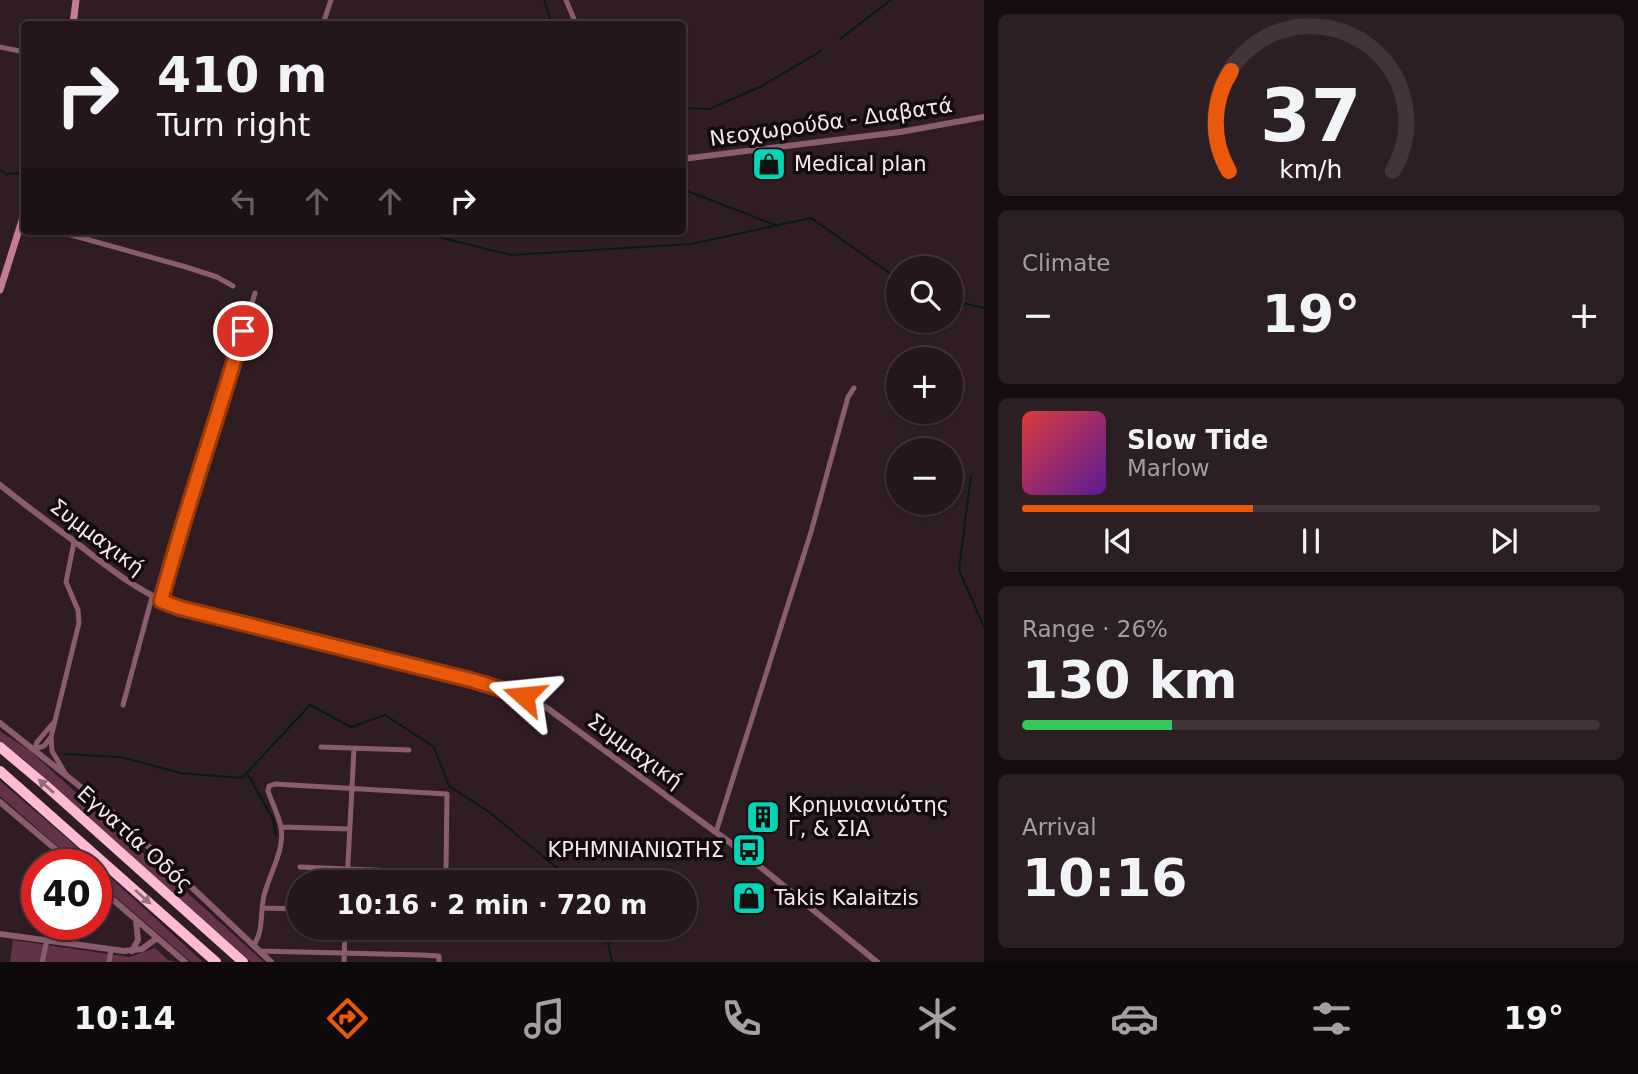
<!DOCTYPE html>
<html lang="en">
<head>
<meta charset="utf-8">
<style>
  body { margin:0; font-family:"DejaVu Sans",sans-serif; background:#2c1f24; color:#f1f3f6; height:100vh; display:flex; flex-direction:column; font-size:26px; white-space:nowrap }
  * { box-sizing:border-box; margin:0 }
  p { font-size:23px; color:#a39fa3 }
  .icon { flex:none; width:38px; height:38px; fill:none; stroke:currentColor; stroke-width:2; stroke-linecap:round; stroke-linejoin:round }
  .map { position:relative; flex:1; overflow:hidden }
  .side { display:flex; flex-direction:column; gap:14px; padding:14px; background:#140c0f; width:654px }
  .side>* { flex:none }
  .banner { position:absolute; left:21px; top:21px; width:665px; height:214px; border-radius:7px; box-shadow:0 2px 5px #0004,0 0 0 2px #41353a; background:#24161b; color:#f1f3f6; overflow:hidden }
  .buttons { position:absolute; left:886px; top:256px; display:grid; gap:14px }
  .buttons a { display:grid; place-items:center; width:77px; height:77px; border-radius:50%; background:#24161b; box-shadow:0 2px 5px #0004,0 0 0 2px #41353a; font-size:35px }
  .speed { position:absolute; left:21px; top:849px; display:flex; gap:14px; font-size:35px; font-weight:700; text-align:center }
  .speed>* { display:grid; place-content:center; width:91px; height:91px; border-radius:50%; background:#24161b; box-shadow:0 2px 5px #0004,0 0 0 2px #41353a; line-height:1 }
  .speed .limit { border:10px solid #d22; background:#fff; color:#111 }
  .pin { position:absolute; display:grid; place-items:center; width:60px; height:60px; color:#fff; margin:-30px; border:4px solid #fff; border-radius:50%; box-shadow:0 2px 7px #0007 }
  .me { position:absolute; width:77px; margin:-38px; rotate:288deg; stroke-linejoin:round; filter:drop-shadow(0 0 5px #0008) }
  .turn { display:flex; align-items:center; gap:24px; height:147px; padding:0 21px; font-size:32px }
  .turn .icon { width:91px; height:91px; stroke-width:2.5 }
  .turn b { display:block; font-size:49px; line-height:60px }
  .lanes { display:flex; align-items:center; height:66px; padding:0 21px; background:#0003; justify-content:center; gap:35px; direction:ltr }
  .lanes .off { opacity:.35 }
  .big { font-size:52px; font-weight:700; line-height:1.1 }
  .side .widget { flex:1; display:flex; flex-direction:column; justify-content:center; gap:10px; min-width:0; padding:0 24px; border-radius:10px; background:#2c1f24 }
  .side .dial { align-items:center; gap:0 }
  .dial svg { height:182px; overflow:visible; fill:none; stroke:#41353a; stroke-width:7; stroke-linecap:round; text-anchor:middle }
  .dial text { fill:#f1f3f6; stroke:none }
  .song { display:flex; align-items:center; gap:21px }
  .cover { width:84px; height:84px; border-radius:10px; background:linear-gradient(135deg,hsl(0 70% 55%),hsl(270 70% 35%)) }
  .played { height:7px; border-radius:4px; background:linear-gradient(90deg,#ea580c 40%,#41353a 40%) }
  .keys { display:flex; justify-content:space-around; direction:ltr }
  .heat { display:flex; justify-content:space-between; align-items:center; font-size:38px; direction:ltr }
  .charge { height:10px; border-radius:5px; background:linear-gradient(90deg,#34c759 26%,#41353a 0) }
  .trip { position:absolute; left:287px; top:870px; width:410px; height:70px; border-radius:35px; background:#24161b; box-shadow:0 2px 5px #0004,0 0 0 2px #41353a; font-weight:700; line-height:70px; text-align:center }
  .dock { display:flex; height:112px; justify-content:space-around; align-items:center; background:#0e090b; color:#a39fa3 }
  .dock .icon { width:49px; height:49px }
  .dock .current { color:#ea580c }
  .dock b { font-size:32px; color:#f1f3f6 }
  main { display:flex; flex:1; min-height:0 }
  .map>svg:first-child { display:block }
  .green { fill:#623246 }
  .lines { fill:none; stroke-linecap:round; stroke-linejoin:round }
  .stream { stroke:#041a15; stroke-width:2 }
  .minor { stroke:#895d6e; stroke-width:5 }
  .tertiary { stroke:#895d6e; stroke-width:6 }
  .secondary { stroke:#c27c98; stroke-width:7 }
  .motorway { stroke:#febcd4; stroke-width:10 }
  .oneway { fill:#946c7a }
  .route-casing { stroke:#983908; stroke-width:18 }
  .route { stroke:#ea580c; stroke-width:12 }
  .labels { text-anchor:middle; dominant-baseline:central; stroke-width:7; stroke-linejoin:round; paint-order:stroke }
  .street-label { font-size:21px; fill:#f6e8ec; stroke:#130a0d }
  .poi-label { font-size:21px; fill:#f6e8ec; stroke:#130a0d; text-anchor:start }
</style>
</head>
<body>
<main>
<div class="map">
<svg width="984" height="962" viewBox="0 0 984 962">
  <rect width="100%" height="100%" fill="#301d24"/>
  <path class="green" d="M0,731L30,751L264,962H251L22,758L0,742Z
    M0,781L76,846L203,962H191L96,880V864H78L0,796Z
    M13,940L129,957L155,948L168,960L176,962H10Z"/>
  <g class="lines">
    <path class="stream" d="M544,0L552,24
      M840,39L891,0
      M682,108L709,109L760,87L821,51
      M0,170L6,174L24,173
      M682,189L778,226
      M426,231L446,239L511,255L691,244L811,218L898,279
      M950,300L984,308
      M971,475L959,570L984,627
      M64,754L121,757L180,773L242,778L310,705L351,727L385,715L434,747L449,786L488,811L574,882
      M247,773L273,819L276,835
      M605,928L612,962"/>
    <path class="minor" d="M566,0L576,24
      M323,24L331,0
      M0,47L24,52
      M57,231L186,267L217,277L233,286
      M161,601L192,490L213,434L255,293
      M123,705L152,597
      M321,747L409,750
      M35,749L37,742L54,722
      M35,749L44,746L51,737
      M65,773L52,751L51,737L79,623L78,610L66,582L74,542
      M281,827L350,829
      M716,832L811,532L848,397L854,388
      M347,882L354,749
      M262,908L299,909
      M253,946C265,931 259,910 265,892C270,873 285,849 281,828C279,816 272,803 268,791L269,786L275,784L447,794L446,868L442,873L300,867
      M259,951L422,955L439,956V962
      M42,962L47,940
      M109,962L111,950
      M344,962L345,928"/>
    <path class="tertiary" d="M682,159L900,132L984,117
      M0,485C24,504 49,523 74,541C108,567 139,593 180,608L495,687L524,696L547,708L736,847L877,962
      M0,723L111,811L271,962
      M0,802L73,864
      M96,885L185,962
      M0,934L124,951L142,949L157,938
      M132,951L138,940L136,920"/>
    <path class="secondary" d="M73,24L76,0
      M0,290L24,214"/>
    <path class="motorway" d="M0,747L44,784L243,962
      M0,771L216,962"/>
  </g>
  <defs><path id="oneway-solid" d="M-6-.8H1V-3.2L6.5 0L1 3.2V.8H-6Z" transform="scale(1.75)"/></defs>
  <g class="oneway">
    <use href="#oneway-solid" transform="translate(46 786) rotate(-139)"/>
    <use href="#oneway-solid" transform="translate(143 897) rotate(42)"/>
  </g>
  <g class="lines">
    <g class="route-casing">
      <path id="route" d="M243,331C217,421 185,510 161,601L180,608L471,680L524,696"/>
    </g>
    <use href="#route" class="route"/>
  </g>
  <defs>
    <g id="shop-square" transform="scale(1.75)"><rect x="-9" y="-9" width="18" height="18" rx="4" fill="#04d5b6" stroke="#130a0d"/><path d="M-5-2.5h2.3a2.7 3.5 0 0 1 5.4 0H5L5.5 6h-11ZM-1.5-2.5h3a1.5 2.3 0 0 0-3 0Z" fill="#111"/></g>
    <g id="building-square" transform="scale(1.75)"><rect x="-9" y="-9" width="18" height="18" rx="4" fill="#04d5b6" stroke="#130a0d"/><path d="M-4-6H4V6H1V3H-1V6H-4ZM-2.5-4.3h1.7v1.8h-1.7ZM.8-4.3h1.7v1.8H.8ZM-2.5-1h1.7V.8h-1.7ZM.8-1h1.7V.8H.8Z" fill="#111"/></g>
    <g id="bus-square" transform="scale(1.75)"><rect x="-9" y="-9" width="18" height="18" rx="4" fill="#04d5b6" stroke="#130a0d"/><path d="M-5-6H5V4H4V6H2V4H-2V6H-4V4H-5ZM-3.5-4V0h7V-4ZM-3.5 1.2v1.5H-2V1.2ZM2 1.2v1.5H3.5V1.2Z" fill="#111"/></g>
  </defs>
  <g fill-rule="evenodd">
    <use href="#shop-square" x="769" y="164"/>
    <use href="#building-square" x="763" y="817"/>
    <use href="#bus-square" x="749" y="850"/>
    <use href="#shop-square" x="749" y="898"/>
  </g>
  <g class="labels">
    <g class="street-label">
      <text transform="translate(831 122) rotate(-8)">Νεοχωρούδα - Διαβατά</text>
      <text transform="translate(97 537) rotate(37)">Συμμαχική</text>
      <text transform="translate(635 751) rotate(36)">Συμμαχική</text>
      <text transform="translate(135 839) rotate(42)">Εγνατία Οδός</text>
    </g>
    <g class="poi-label">
      <text x="794" y="164">Medical plan</text>
      <text x="788" y="805">Κρημνιανιώτης<tspan x="788" dy="24">Γ, &amp; ΣΙΑ</tspan></text>
      <text x="724" y="850" text-anchor="end">ΚΡΗΜΝΙΑΝΙΩΤΗΣ</text>
      <text x="774" y="898">Takis Kalaitzis</text>
    </g>
  </g>
</svg>
<div class="buttons">
<a><svg class="icon" aria-label="search" viewBox="0 0 24 24"><circle cx="10" cy="10" r="6"/><path d="M15 15l6 6"/></svg></a>
<a>+</a>
<a>−</a>
</div>
<div class="speed"><div class="limit">40</div></div>
<div class="pin" style="left:243px;top:331px;background:#d93025"><svg class="icon" aria-label="arrive" viewBox="0 0 24 24"><path d="M6 21V4h12l-3 4 3 4H6"/></svg></div>
<svg class="me" style="left:524px;top:696px" viewBox="-20 -20 40 40"><path d="M0-17L14 15 0 8-14 15z" fill="#ea580c" stroke="#fff" stroke-width="4"/></svg>
<div class="trip">10:16 · 2 min · 720 m</div>
<div class="banner">
<div class="turn"><svg class="icon" aria-label="right" viewBox="0 0 24 24"><path d="M7 20v-9h11M14 6l5 5-5 5"/></svg><div><b>410 m</b>Turn right</div></div>
<div class="lanes"><svg class="icon off" aria-label="left" viewBox="0 0 24 24"><path d="M17 20v-9H6M10 6l-5 5 5 5"/></svg><svg class="icon off" aria-label="ahead" viewBox="0 0 24 24"><path d="M12 20V5M6 11l6-6 6 6"/></svg><svg class="icon off" aria-label="ahead" viewBox="0 0 24 24"><path d="M12 20V5M6 11l6-6 6 6"/></svg><svg class="icon" aria-label="right" viewBox="0 0 24 24"><path d="M7 20v-9h11M14 6l5 5-5 5"/></svg></div>
</div>
</div>
<section class="side">
<div class="widget dial"><svg viewBox="0 0 100 80">
<path d="M14 69A42 42 0 1 1 86 69"/>
<path d="M14 69A42 42 0 0 1 15 25" stroke="#ea580c"/>
<text x="50" y="56" font-size="32" font-weight="700">37</text>
<text x="50" y="72" font-size="11">km/h</text>
</svg></div>
<div class="widget"><p>Climate</p>
<div class="heat"><a>−</a><b class="big">19°</b><a>+</a></div>
</div>
<div class="widget">
<div class="song"><i class="cover"></i><div><b>Slow Tide</b><p>Marlow</p></div></div>
<div class="played"></div>
<div class="keys"><svg class="icon" aria-label="previous" viewBox="0 0 24 24"><path d="M18 5L8 12l10 7zM5 5v14"/></svg><svg class="icon" aria-label="pause" viewBox="0 0 24 24"><path d="M8 5v14M16 5v14"/></svg><svg class="icon" aria-label="next" viewBox="0 0 24 24"><path d="M6 5l10 7-10 7zM19 5v14"/></svg></div>
</div>
<div class="widget"><p>Range · 26%</p><b class="big">130 km</b><div class="charge"></div></div>
<div class="widget"><p>Arrival</p><b class="big">10:16</b></div>
</section>
</main>
<nav class="dock">
<b>10:14</b>
<svg class="icon current" aria-label="directions" viewBox="0 0 24 24"><path d="M12 3l9 9-9 9-9-9zM9 14v-3h6M13 9l2 2-2 2"/></svg>
<svg class="icon" aria-label="music" viewBox="0 0 24 24"><path d="M9 18V5l10-2v13"/><circle cx="6" cy="18" r="3"/><circle cx="16" cy="16" r="3"/></svg>
<svg class="icon" aria-label="phone" viewBox="0 0 24 24"><path d="M5 4h4l2 5-3 2q2 4 5 5l2-3 5 2v4C11 20 4 13 5 4z"/></svg>
<svg class="icon" aria-label="climate" viewBox="0 0 24 24"><path d="M12 3v18M4 7l16 10M4 17L20 7"/></svg>
<svg class="icon" aria-label="car" viewBox="0 0 24 24"><path d="M5 17H2v-5l4-1 3-4h7l3 4 3 1v5h-3M9 17h6M6 11h13"/><circle cx="7" cy="17" r="2"/><circle cx="17" cy="17" r="2"/></svg>
<svg class="icon" aria-label="filters" viewBox="0 0 24 24"><path d="M4 7h16M4 17h16"/><circle cx="9" cy="7" r="2"/><circle cx="15" cy="17" r="2"/></svg>
<b>19°</b>
</nav>
</body>
</html>
